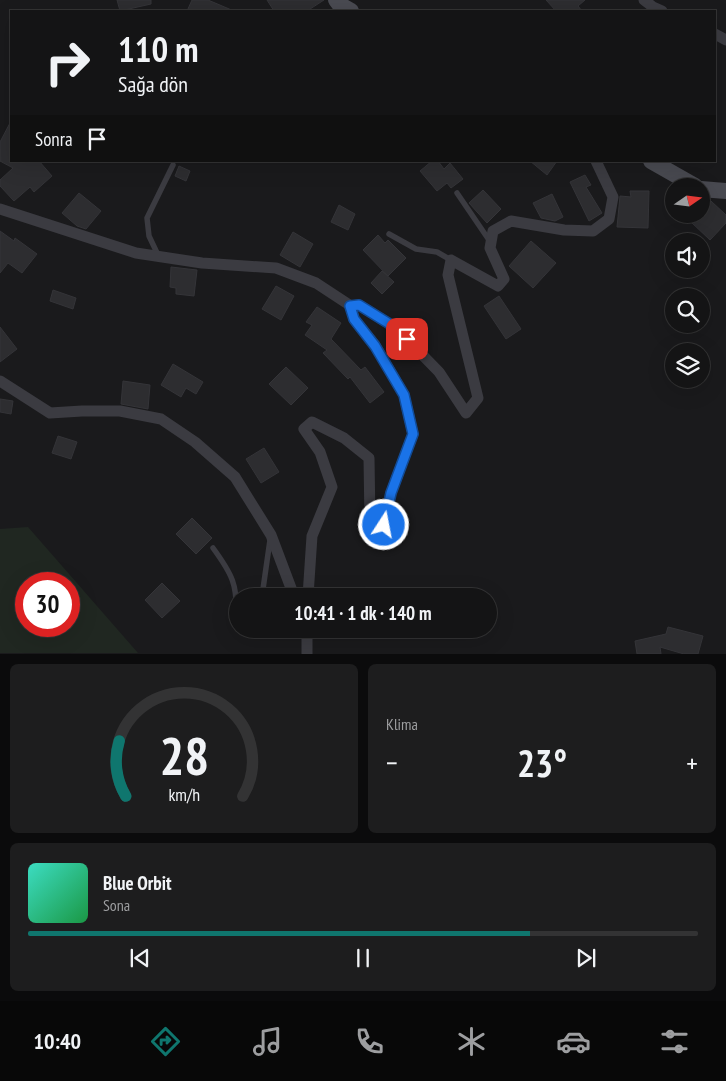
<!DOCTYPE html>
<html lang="tr">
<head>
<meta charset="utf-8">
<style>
  body { margin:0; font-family:"PT Sans Narrow",sans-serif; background:#1d1d1e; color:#f1f3f6; height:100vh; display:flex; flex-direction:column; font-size:19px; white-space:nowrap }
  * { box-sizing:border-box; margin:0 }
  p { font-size:16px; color:#9d9ea0 }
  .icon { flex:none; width:28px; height:28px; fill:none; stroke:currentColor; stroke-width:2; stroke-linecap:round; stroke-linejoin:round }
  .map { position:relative; height:654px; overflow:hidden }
  .side { display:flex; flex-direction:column; gap:10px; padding:10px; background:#0b0b0c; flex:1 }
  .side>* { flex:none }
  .top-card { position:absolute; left:10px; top:10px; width:706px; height:152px; border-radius:0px; box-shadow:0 5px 20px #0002,0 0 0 1px #333334; background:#141415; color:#f1f3f6; overflow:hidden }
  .needle { width:32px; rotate:76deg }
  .tools { position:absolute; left:665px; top:178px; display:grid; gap:10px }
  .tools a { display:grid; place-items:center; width:45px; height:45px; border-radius:50%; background:#141415; box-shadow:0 5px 20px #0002,0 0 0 1px #333334; font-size:25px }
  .speed { position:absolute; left:15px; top:572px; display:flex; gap:10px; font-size:25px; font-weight:700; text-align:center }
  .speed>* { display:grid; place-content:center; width:65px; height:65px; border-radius:50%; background:#141415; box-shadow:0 5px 20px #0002,0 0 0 1px #333334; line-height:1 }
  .speed .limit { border:8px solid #d22; background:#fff; color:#111 }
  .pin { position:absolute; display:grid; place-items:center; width:42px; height:42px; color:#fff; margin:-21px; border-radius:10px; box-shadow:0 2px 8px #0006 }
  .me { position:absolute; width:55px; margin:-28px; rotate:11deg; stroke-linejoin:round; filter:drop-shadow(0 0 4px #0008) }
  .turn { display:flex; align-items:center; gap:18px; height:105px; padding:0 25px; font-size:22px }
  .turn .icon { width:65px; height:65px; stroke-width:2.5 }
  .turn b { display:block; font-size:35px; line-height:42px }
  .then { display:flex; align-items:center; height:48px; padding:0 25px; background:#0003; gap:10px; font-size:19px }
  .big { font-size:38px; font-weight:800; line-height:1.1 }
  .side .tile { flex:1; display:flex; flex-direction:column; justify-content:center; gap:8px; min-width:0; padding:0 18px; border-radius:8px; background:#1d1d1e }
  .side .dial { align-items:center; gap:0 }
  .dial svg { height:130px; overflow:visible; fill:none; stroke:#333334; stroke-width:7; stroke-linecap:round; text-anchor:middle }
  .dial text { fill:#f1f3f6; stroke:none }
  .song { display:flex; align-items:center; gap:15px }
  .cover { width:60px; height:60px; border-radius:8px; background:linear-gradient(135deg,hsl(170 70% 55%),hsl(140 70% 35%)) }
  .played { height:5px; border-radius:2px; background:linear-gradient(90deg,#0f766e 75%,#333334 75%) }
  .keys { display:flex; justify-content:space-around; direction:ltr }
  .heat { display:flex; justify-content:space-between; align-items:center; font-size:28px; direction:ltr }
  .side .tiles { flex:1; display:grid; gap:10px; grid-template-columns:1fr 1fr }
  .tile:last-child { grid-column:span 2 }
  .trip { position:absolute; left:229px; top:588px; width:268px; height:50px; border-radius:25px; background:#141415; box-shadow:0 5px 20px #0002,0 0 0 1px #333334; font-weight:800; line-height:50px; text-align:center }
  .dock { display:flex; height:80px; justify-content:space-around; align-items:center; background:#080808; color:#9d9ea0 }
  .dock .icon { width:35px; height:35px }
  .dock .selected { color:#0f766e }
  .dock b { font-size:22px; color:#f1f3f6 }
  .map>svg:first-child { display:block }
  .green { fill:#202721; fill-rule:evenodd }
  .building { fill:#2d2d30; stroke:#343438 }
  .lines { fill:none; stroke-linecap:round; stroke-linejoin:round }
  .lane { stroke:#3b3b41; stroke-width:5.5 }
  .street { stroke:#3b3b41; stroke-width:11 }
  .secondary { stroke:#494a51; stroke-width:16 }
  .route-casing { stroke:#114b97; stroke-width:12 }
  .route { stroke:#1a73e8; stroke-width:9 }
</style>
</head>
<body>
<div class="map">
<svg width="726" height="654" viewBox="0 0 726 654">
  <rect width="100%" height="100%" fill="#1a1a1c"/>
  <path class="green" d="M28,527L138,653H0V529ZM26,584H69V626H26Z"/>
  <path class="building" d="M117,0H151V4L120,11Z
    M192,0H208L234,11H187Z
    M267,0H324L307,11H274Z
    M546,0H585L578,6L582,11H556Z
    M11,121V161H39L52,176L34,192L30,187L14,201L0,186V180L13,168L0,161V142Z
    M432,161H438L444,169L450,163L463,179L451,188L447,183L437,191L420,171Z
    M530,161H557L547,175Z
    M179,166L190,171L186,181L175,176Z
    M585,175L591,185L586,187L602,213L589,221L570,182Z
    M483,190L501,209L487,223L469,203Z
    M630,191H649L648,228L617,227L620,196L631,197Z
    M79,193L101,211L86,229L77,226L62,213Z
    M552,194L563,217L555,221L541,218L533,203Z
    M711,201L726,215V223L710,240L691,222L698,214H701V211Z
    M339,205L355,214L348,230L331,222Z
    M0,231L14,241L15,238L37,254L22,273L8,263L0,273Z
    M293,232L313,244L300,267L280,255Z
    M378,235L385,243L388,240L406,258L388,276L363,250Z
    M531,241L556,263L533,288L509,266Z
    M171,267L197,270L194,296L176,294V288L170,287Z
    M382,271L394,282L382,294L371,283Z
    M276,286L294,296L281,320L262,309Z
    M53,290L76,298L73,309L50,301Z
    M499,296L521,329L506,339L484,306Z
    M317,307L341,323L331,339L361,370L365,367L384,392L370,403L350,377L348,379L323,353L327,350L305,335L312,325L306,322Z
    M0,327L17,349L0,362Z
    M173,364L203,382L196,394L186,388L181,397L161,385Z
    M286,367L308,388L291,405L269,384Z
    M123,381L150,385L148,409L121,404Z
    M0,399L13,401L11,414L0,412Z
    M58,436L77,442L71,459L52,453Z
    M264,448L279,472L261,483L246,459Z
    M192,518L212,538L196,554L176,534Z
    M162,583L180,601L162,618L145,600Z
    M668,627L703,636L698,654H684L660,647L661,654H637L635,641L666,634Z"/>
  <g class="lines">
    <path class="lane" d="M457,193L489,240
      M389,234L416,249L437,252L451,260
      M158,255L149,236L147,218L173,165
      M213,548C232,574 238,585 236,618L238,620
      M262,596L270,540
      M243,629L244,630L245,629"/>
    <path class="street" d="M644,0L653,7L662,11
      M715,34L726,40
      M0,209L136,253L202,263L276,268L316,283L351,306
      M0,381L50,413L82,411H120L161,419L195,442L235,477L271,535L294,596
      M308,596L312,536L332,487L320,452L304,429L312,422L344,438L369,458L370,522L384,525L391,493L413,434L404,395L375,345L354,319L351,306L359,305L396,328L439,372L466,413L478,398L448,275L451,260L498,286L504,279L490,248L493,231L511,221L564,230L593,231L609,219L613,197L596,161
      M307,654V629"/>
    <path class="secondary" d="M336,0L339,4L351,11
      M651,161L695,186
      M701,189L726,191"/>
  </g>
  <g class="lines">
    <g class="route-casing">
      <path id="route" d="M384,525L391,493L413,434L404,395L375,346L354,319L350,306L359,305L396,328L407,339"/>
    </g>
    <use href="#route" class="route"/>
  </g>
</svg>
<div class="tools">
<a><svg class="needle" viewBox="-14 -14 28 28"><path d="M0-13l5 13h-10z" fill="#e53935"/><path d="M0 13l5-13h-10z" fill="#9d9ea0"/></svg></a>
<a><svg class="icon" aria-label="sound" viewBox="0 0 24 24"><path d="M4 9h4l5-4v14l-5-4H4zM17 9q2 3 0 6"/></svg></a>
<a><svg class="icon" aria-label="search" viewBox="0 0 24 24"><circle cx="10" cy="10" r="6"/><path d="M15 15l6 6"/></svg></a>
<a><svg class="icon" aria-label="layers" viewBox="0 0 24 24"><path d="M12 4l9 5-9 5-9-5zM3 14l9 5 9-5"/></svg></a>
</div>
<div class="speed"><div class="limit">30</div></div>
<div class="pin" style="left:407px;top:339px;background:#d93025"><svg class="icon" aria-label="arrive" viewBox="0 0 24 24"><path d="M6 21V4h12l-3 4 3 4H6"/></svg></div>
<svg class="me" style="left:384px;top:525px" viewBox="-20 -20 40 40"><circle r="17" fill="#1a73e8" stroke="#fff" stroke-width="3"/><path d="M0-11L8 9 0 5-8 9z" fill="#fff"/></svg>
<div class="trip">10:41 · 1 dk · 140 m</div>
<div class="top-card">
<div class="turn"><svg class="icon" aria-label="right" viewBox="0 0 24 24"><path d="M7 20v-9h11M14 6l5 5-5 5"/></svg><div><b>110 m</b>Sağa dön</div></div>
<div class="then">Sonra<svg class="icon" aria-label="arrive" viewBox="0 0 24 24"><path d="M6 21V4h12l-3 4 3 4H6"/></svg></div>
</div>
</div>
<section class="side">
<div class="tiles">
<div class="tile dial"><svg viewBox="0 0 100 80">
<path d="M14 69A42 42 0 1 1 86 69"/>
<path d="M14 69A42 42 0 0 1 10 35" stroke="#0f766e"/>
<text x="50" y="56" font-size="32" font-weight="700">28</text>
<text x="50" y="72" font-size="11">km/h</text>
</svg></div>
<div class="tile"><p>Klima</p>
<div class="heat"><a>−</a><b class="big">23°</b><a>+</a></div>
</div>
<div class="tile">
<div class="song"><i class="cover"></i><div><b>Blue Orbit</b><p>Sona</p></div></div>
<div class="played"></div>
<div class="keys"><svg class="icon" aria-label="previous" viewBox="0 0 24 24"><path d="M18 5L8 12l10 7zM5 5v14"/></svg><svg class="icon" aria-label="pause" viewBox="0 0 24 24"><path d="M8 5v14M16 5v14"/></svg><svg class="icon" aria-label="next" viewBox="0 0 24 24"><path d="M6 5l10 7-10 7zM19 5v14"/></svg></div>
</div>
</div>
</section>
<nav class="dock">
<b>10:40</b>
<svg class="icon selected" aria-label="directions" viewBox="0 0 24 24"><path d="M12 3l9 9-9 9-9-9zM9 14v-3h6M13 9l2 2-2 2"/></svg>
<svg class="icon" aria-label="music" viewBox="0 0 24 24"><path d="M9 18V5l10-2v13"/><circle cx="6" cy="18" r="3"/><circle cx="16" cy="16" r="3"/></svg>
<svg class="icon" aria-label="phone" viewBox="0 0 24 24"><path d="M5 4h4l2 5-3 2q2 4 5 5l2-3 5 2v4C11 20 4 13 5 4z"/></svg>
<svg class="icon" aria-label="climate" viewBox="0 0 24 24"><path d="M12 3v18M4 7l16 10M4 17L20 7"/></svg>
<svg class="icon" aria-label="car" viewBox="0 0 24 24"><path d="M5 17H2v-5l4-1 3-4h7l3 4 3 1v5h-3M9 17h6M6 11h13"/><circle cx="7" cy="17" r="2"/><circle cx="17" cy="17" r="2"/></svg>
<svg class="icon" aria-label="filters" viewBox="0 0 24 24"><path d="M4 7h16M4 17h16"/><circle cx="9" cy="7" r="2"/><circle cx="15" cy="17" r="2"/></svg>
</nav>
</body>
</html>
